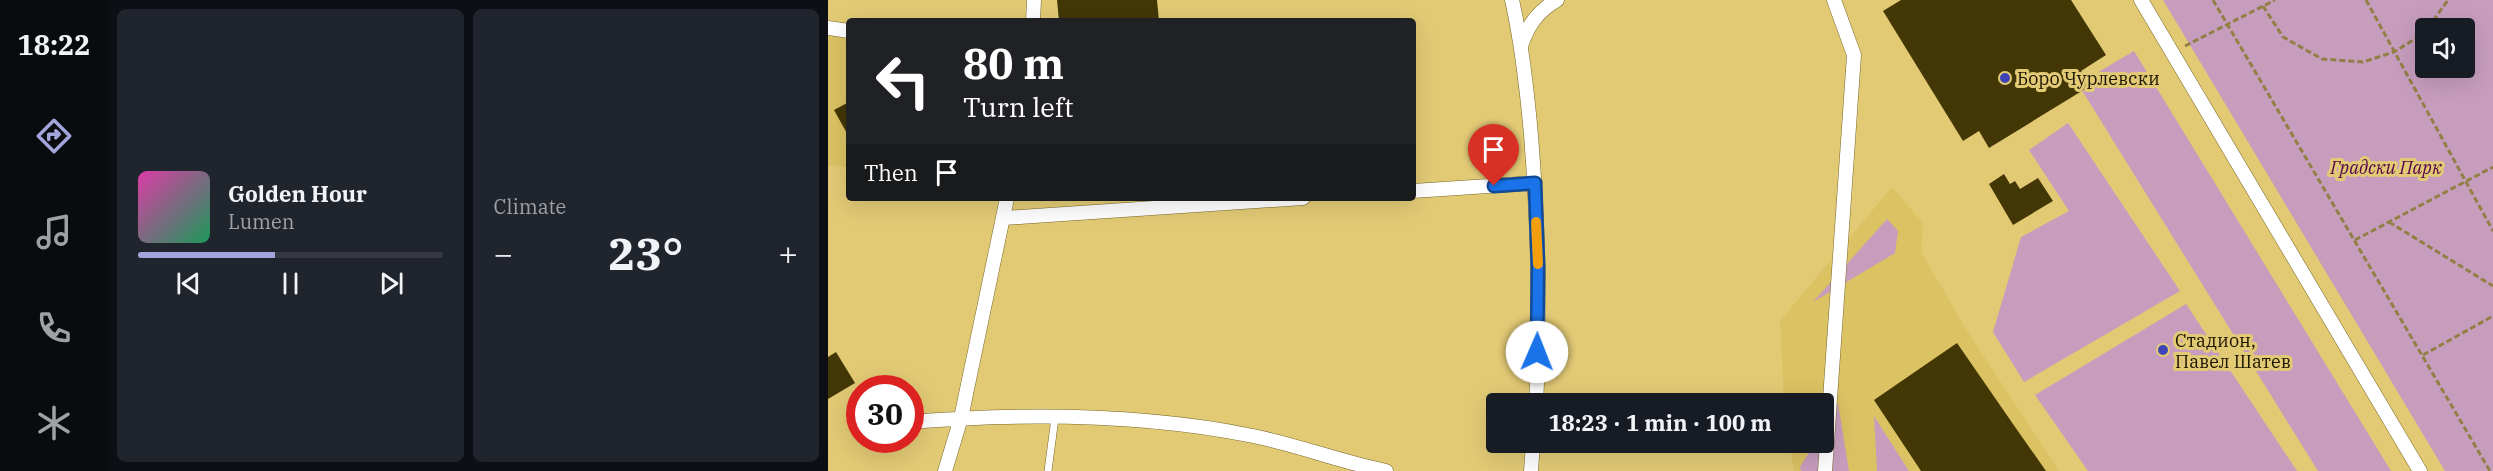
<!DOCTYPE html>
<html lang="en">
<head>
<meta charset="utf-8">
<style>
  body { margin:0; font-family:"IBM Plex Serif",serif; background:#20242c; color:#f1f3f6; height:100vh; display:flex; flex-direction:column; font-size:22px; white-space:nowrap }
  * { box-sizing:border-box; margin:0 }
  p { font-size:20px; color:#9ea1a6 }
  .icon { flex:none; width:33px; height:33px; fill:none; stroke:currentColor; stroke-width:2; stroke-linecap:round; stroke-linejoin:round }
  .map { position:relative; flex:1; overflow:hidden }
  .drawer { display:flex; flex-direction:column; gap:9px; padding:9px; background:#0d0f14; width:720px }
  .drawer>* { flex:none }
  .hud { position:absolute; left:18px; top:18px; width:570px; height:183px; border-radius:6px; box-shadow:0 6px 24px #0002; background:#202124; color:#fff; overflow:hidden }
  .fabs { position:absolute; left:1587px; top:18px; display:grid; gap:12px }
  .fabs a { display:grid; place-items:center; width:60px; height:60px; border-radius:6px; background:#171b24; box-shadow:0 6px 24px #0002; font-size:30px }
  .speed { position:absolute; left:18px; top:375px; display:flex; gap:12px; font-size:30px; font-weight:700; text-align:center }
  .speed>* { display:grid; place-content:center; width:78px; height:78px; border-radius:50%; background:#171b24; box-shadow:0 6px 24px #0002; line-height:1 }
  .speed .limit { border:9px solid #d22; background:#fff; color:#111 }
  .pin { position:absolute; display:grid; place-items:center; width:51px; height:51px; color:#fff; margin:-62px -26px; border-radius:50% 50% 50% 0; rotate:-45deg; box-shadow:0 0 6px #0007 }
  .pin .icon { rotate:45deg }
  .me { position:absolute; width:66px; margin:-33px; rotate:1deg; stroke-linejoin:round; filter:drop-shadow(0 0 4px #0008) }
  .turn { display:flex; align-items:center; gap:21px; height:126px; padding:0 18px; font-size:27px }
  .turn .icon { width:78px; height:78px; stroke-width:2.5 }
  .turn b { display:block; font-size:42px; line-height:51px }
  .then { display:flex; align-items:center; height:57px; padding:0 18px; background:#0003; gap:12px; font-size:22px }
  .big { font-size:45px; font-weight:800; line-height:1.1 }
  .drawer .widget { flex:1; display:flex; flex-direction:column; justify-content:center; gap:9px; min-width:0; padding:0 21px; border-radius:9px; background:#20242c }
  .song { display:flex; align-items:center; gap:18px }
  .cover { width:72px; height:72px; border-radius:9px; background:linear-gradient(135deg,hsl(320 70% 55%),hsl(150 70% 35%)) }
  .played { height:6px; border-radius:3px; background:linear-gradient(90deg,#a1a5db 45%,#363941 45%) }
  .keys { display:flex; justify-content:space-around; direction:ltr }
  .heat { display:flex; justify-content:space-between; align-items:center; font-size:33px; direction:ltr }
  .drawer .tiles { flex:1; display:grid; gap:9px; grid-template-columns:repeat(2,1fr) }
  .trip { position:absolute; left:658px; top:393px; width:348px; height:60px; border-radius:6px; background:#171b24; box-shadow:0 6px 24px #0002; font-weight:800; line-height:60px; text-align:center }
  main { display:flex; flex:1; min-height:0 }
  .tab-bar { display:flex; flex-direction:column; width:108px; justify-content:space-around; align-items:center; background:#090b0e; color:#9ea1a6 }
  .tab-bar .icon { width:42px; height:42px }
  .tab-bar .selected { color:#a1a5db }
  .tab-bar b { font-size:27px; color:#f1f3f6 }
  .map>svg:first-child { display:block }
  .built { fill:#dbc263 }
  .green { fill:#c79dbe; fill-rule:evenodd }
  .building { fill:#433706 }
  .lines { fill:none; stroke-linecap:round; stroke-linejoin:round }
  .lane-casing { stroke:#786625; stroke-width:8 }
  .street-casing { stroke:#786625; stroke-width:15 }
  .path { stroke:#918046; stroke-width:3; stroke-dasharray:6 3; stroke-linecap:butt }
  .lane { stroke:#fff; stroke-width:7 }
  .street { stroke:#fff; stroke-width:14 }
  .route-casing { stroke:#114b97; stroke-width:15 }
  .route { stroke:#1a73e8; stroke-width:10 }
  .slow { stroke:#f59e0b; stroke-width:10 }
  .poi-dot { fill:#3f45b9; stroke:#e2ca75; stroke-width:2 }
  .labels { text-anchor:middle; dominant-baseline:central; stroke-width:6; stroke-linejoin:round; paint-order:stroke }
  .poi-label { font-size:18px; fill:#1b1400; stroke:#e2ca75; text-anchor:start }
  .park-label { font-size:18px; font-style:italic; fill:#56054c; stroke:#e2ca75 }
</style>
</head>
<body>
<main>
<nav class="tab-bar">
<b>18:22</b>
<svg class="icon selected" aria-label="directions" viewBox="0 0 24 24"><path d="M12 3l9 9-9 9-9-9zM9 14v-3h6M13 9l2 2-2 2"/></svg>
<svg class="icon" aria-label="music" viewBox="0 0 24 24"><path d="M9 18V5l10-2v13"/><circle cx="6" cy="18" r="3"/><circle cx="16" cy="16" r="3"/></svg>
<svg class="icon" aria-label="phone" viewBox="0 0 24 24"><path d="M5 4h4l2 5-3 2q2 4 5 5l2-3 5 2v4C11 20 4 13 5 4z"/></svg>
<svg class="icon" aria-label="climate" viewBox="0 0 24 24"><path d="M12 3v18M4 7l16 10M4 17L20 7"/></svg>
</nav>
<section class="drawer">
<div class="tiles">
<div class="widget">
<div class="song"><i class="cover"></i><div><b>Golden Hour</b><p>Lumen</p></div></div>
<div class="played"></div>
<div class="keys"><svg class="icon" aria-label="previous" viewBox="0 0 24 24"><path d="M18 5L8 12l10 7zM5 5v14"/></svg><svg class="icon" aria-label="pause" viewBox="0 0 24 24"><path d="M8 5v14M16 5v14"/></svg><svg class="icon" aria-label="next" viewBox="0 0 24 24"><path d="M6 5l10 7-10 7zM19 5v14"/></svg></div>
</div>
<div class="widget"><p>Climate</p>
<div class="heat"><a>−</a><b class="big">23°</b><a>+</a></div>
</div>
</div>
</section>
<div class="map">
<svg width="1665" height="471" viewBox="0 0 1665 471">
  <rect width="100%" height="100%" fill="#e2ca75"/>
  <path class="built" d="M0,28L21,31V167L0,165Z
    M1064,187L1095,223L1093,252L1138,329L1231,471H966L962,443L996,442V404L956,403L952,321Z"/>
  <path class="green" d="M1335,0H1665V471H1617ZM1636,28V68H1598V28Z
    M1306,51L1563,471H1490L1250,84Z
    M1240,123L1352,291L1196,382L1165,332L1193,237L1241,211L1201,150Z
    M1059,219L1070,231L1067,253L985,302Z
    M1358,304L1469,471H1260L1207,395Z
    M1010,403L1021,471H973L972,467L987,443L996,442V427Z
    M1046,416L1081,471H1049Z"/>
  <path class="building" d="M229,0H329L331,21H231Z
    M1073,0H1243L1278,55L1253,71L1262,86L1161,148L1151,131L1135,141L1055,11Z
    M21,102V137L6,110Z
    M1176,174L1182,184L1187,181L1192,189L1210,178L1225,201L1185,225L1161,184Z
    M1129,343L1185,424L1218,471H1093L1046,400Z
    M8,352L27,383L0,399V357Z"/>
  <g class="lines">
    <g class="lane-casing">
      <path id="lane" d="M220,471L227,418"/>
    </g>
    <g class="street-casing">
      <path id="street" d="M684,0C694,44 699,90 703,135C710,224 713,314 708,404
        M1313,0L1592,471
        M205,21L206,0
        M0,28L21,31
        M693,46C700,25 710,11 729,0
        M585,191L707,183
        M176,218L475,198
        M82,422C194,413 316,414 425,436C470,445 513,462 558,471
        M117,471L133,418L179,198
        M703,471L705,442
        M997,471L1026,55L1006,0"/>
    </g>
    <path class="path" d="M1385,0L1662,471
      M1538,0L1665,231
      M1435,6L1455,37L1494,59L1535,62L1566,52L1598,32
      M1600,28L1620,0
      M1357,46L1447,0
      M1561,222L1665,286
      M1527,240L1665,167
      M1595,355L1665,316"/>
    <use href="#lane" class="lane"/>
    <use href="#street" class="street"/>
  </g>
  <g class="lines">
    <g class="route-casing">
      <path id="route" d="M666,186L707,183L710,267L709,352"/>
    </g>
    <use href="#route" class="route"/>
    <path class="slow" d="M708,222L710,264"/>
  </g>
  <g class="poi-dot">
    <circle cx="1177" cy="78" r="6"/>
    <circle cx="1335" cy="350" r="6"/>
  </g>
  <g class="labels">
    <g class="poi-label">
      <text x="1189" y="78">Боро Чурлевски</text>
      <text x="1347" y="340">Стадион,<tspan x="1347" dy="21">Павел Шатев</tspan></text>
    </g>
    <g class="park-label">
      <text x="1558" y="167">Градски Парк</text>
    </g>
  </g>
</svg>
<div class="fabs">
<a><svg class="icon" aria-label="sound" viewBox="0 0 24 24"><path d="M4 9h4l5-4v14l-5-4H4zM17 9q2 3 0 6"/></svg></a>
</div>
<div class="speed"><div class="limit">30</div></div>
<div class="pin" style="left:666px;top:186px;background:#d93025"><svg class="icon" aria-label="arrive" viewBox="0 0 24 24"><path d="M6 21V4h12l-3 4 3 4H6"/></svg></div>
<svg class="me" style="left:709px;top:352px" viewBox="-20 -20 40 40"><circle r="19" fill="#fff"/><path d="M0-13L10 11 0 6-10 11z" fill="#1a73e8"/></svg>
<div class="trip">18:23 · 1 min · 100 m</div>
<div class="hud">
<div class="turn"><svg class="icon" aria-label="left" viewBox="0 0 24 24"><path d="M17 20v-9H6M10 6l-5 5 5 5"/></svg><div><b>80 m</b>Turn left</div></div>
<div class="then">Then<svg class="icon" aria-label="arrive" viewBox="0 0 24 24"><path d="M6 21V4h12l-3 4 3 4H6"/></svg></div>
</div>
</div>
</main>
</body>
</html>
